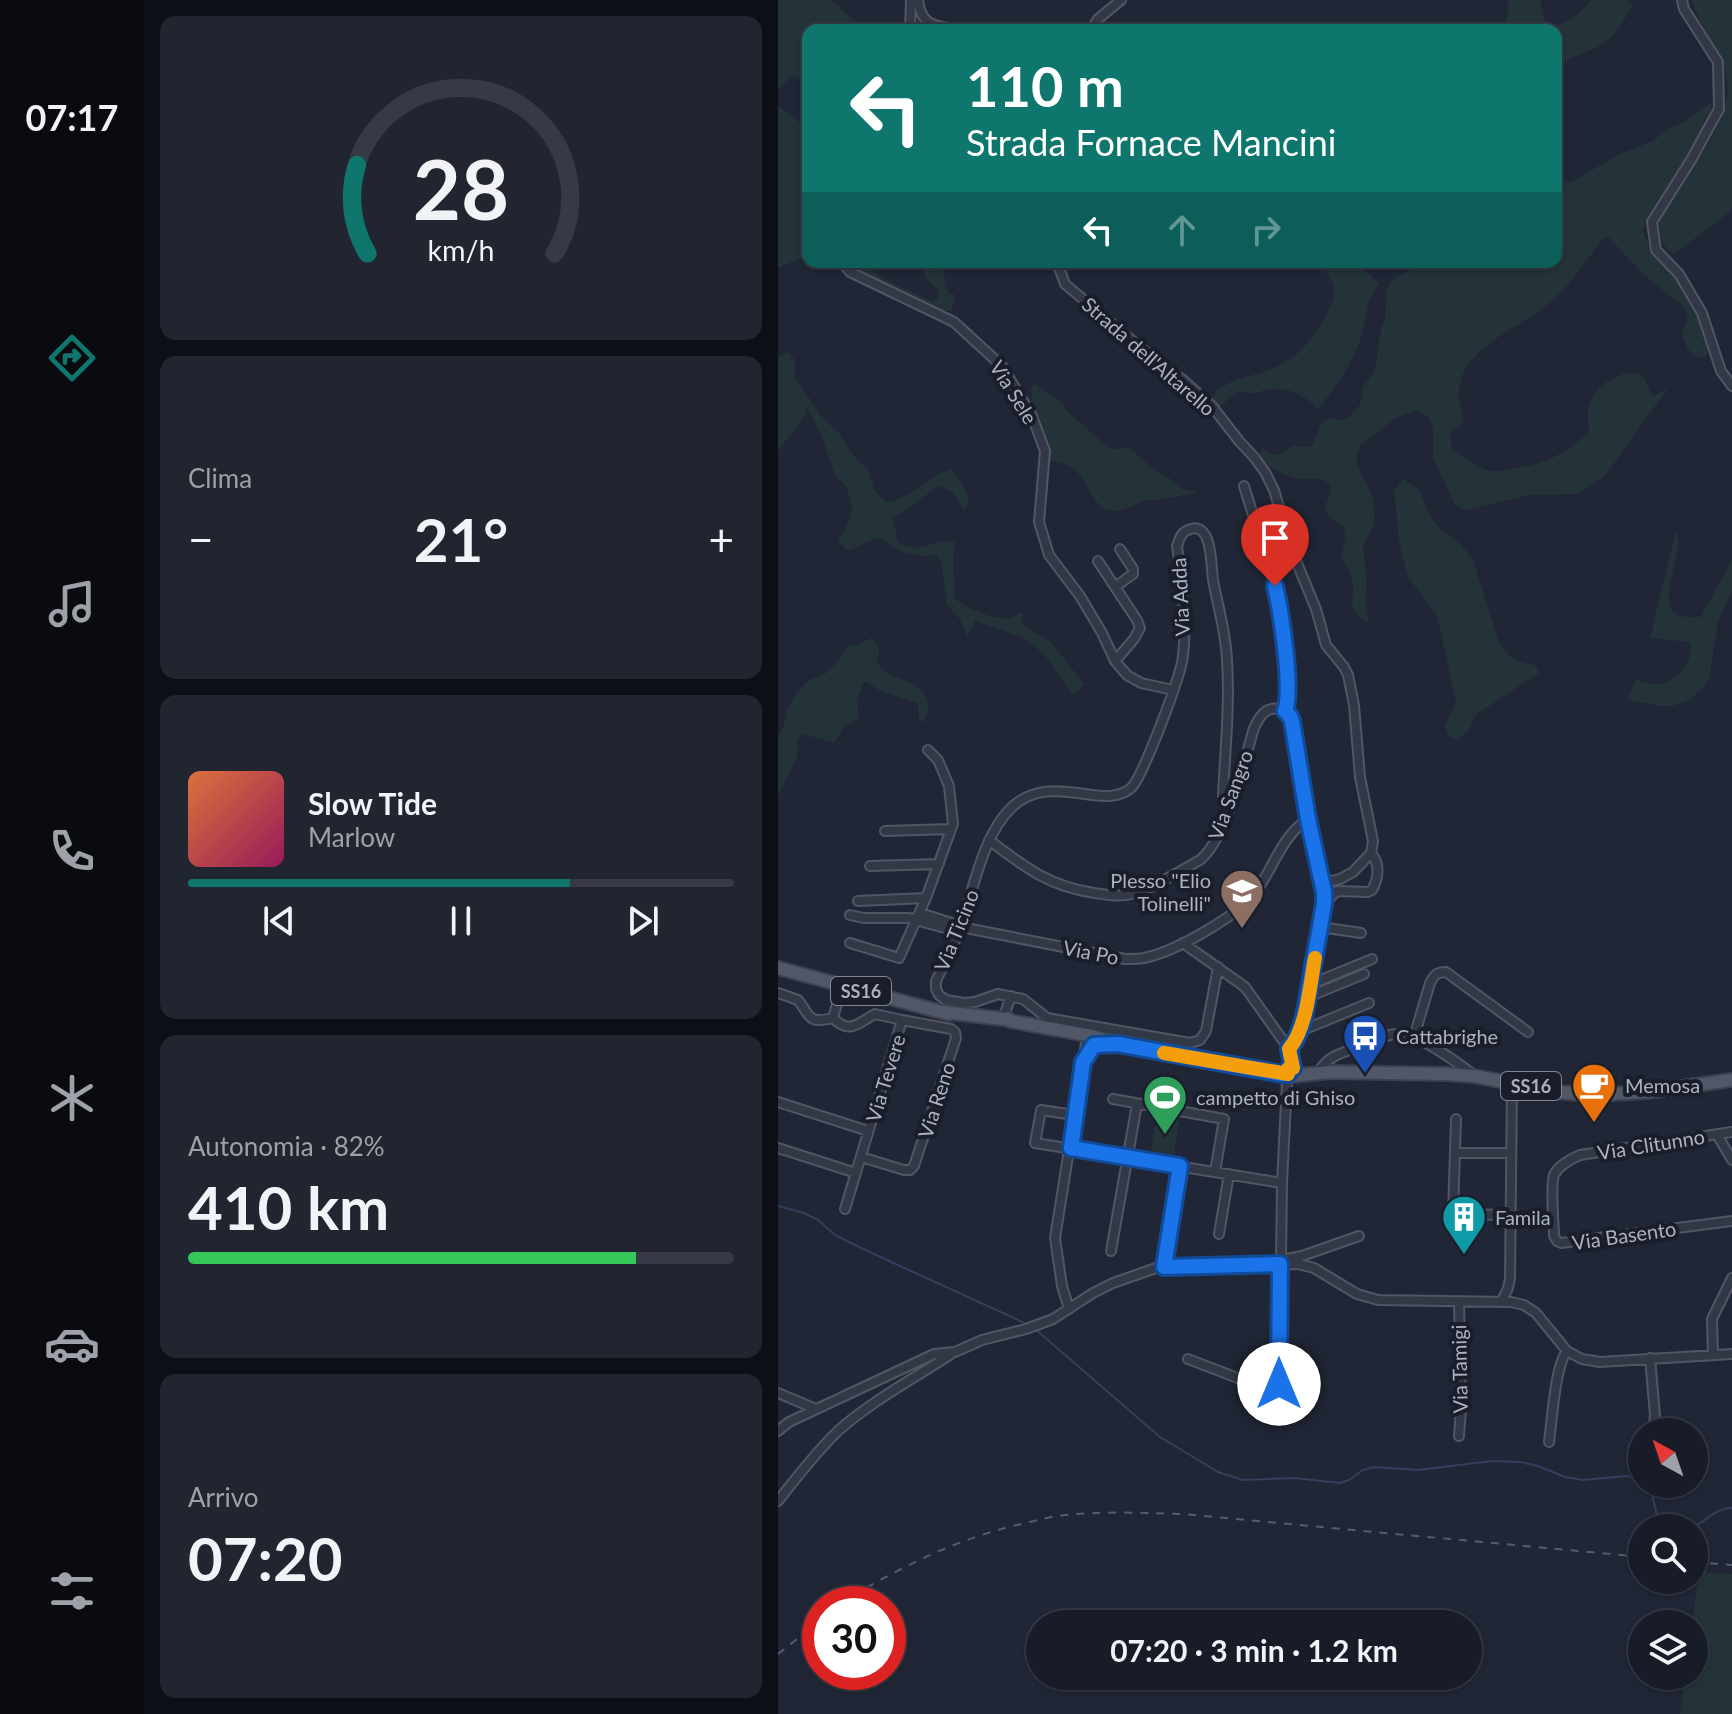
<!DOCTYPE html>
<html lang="it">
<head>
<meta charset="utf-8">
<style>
  body { margin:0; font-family:Lato,sans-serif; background:#212530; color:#f1f3f6; height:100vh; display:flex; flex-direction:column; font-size:30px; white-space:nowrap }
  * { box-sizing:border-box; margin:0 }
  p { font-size:26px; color:#9fa1a8 }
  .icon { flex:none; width:44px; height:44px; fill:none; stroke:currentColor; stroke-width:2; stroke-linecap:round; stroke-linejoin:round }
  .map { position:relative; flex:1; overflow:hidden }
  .details { display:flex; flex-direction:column; gap:16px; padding:16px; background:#0d0f16; width:634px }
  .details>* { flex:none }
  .top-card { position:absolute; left:24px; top:24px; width:760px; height:244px; border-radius:16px; box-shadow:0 2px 6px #0004,0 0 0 2px #363a45; background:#0f766e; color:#fff; overflow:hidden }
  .needle { width:52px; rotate:320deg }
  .tools { position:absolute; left:850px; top:1418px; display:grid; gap:16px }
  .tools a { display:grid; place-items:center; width:80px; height:80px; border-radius:50%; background:#181c28; box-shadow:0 2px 6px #0004,0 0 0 2px #363a45; font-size:40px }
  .speed { position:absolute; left:24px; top:1586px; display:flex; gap:16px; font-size:40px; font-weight:700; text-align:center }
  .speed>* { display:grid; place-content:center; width:104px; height:104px; border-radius:50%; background:#181c28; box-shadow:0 2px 6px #0004,0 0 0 2px #363a45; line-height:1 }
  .speed .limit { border:12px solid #d22; background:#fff; color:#111 }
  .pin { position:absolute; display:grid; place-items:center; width:68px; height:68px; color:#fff; margin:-82px -34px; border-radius:50% 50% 50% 0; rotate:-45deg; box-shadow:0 0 8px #0007 }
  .pin .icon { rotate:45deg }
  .me { position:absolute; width:88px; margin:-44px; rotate:0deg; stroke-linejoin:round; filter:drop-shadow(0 0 6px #0008) }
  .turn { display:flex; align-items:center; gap:28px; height:168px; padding:0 32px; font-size:36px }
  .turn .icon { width:104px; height:104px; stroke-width:2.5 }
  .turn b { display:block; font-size:56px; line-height:68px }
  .lanes { display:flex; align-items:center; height:76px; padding:0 32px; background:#0003; justify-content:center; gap:40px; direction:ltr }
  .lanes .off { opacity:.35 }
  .big { font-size:60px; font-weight:700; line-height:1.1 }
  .details .widget { flex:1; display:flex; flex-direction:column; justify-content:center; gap:12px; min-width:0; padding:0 28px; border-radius:16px; background:#212530 }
  .details .dial { align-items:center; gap:0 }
  .dial svg { height:208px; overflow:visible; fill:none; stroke:#363a45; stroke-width:7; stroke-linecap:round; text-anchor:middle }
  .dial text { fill:#f1f3f6; stroke:none }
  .song { display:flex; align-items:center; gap:24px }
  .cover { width:96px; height:96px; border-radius:12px; background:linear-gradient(135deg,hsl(20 70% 55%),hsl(330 70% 35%)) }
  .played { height:8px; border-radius:4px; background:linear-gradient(90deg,#0f766e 70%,#363a45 70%) }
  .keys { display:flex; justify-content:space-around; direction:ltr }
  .heat { display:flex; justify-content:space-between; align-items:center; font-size:44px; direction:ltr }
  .charge { height:12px; border-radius:6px; background:linear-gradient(90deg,#34c759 82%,#363a45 0) }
  .trip { position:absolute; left:248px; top:1610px; width:456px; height:80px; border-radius:40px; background:#181c28; box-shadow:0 2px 6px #0004,0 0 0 2px #363a45; font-weight:700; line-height:80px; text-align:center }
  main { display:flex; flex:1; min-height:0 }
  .tabs { display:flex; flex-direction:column; width:144px; justify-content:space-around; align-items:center; background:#0a0b10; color:#9fa1a8 }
  .tabs .icon { width:56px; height:56px }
  .tabs .on { color:#0f766e }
  .tabs b { font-size:36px; color:#f1f3f6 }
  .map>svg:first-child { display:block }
  .green { fill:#233337 }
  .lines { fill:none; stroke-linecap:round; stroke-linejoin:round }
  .stream { stroke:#343f5c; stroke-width:2 }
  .minor-casing { stroke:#515564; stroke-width:12 }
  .primary-casing { stroke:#3d414f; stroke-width:16 }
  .minor { stroke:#333846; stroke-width:8 }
  .primary { stroke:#515766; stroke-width:12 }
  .rail { stroke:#555c6d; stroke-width:2; stroke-dasharray:8 8; stroke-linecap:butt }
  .route-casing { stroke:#114b97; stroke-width:20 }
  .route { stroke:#1a73e8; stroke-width:14 }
  .slow { stroke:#f59e0b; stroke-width:14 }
  .labels { text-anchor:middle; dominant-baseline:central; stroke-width:8; stroke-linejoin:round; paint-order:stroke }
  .shield { fill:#191e2a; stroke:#818695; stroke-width:2 }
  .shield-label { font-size:18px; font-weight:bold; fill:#adb2c3 }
  .street-label { font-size:20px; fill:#adb2c3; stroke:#191e2a }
  .poi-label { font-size:20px; fill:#adb2c3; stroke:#191e2a; text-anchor:start }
</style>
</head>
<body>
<main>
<nav class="tabs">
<b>07:17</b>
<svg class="icon on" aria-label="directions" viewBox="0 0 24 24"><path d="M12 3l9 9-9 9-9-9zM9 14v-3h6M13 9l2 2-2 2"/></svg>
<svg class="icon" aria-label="music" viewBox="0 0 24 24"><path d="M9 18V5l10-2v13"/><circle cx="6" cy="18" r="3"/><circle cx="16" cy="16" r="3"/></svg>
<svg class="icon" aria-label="phone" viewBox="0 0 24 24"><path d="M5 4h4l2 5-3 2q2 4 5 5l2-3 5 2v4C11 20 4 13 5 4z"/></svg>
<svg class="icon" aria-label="climate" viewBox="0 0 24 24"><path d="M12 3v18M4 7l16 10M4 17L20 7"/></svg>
<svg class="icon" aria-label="car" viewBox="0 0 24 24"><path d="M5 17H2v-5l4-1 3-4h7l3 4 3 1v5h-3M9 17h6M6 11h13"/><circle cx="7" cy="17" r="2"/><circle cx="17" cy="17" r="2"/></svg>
<svg class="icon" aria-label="filters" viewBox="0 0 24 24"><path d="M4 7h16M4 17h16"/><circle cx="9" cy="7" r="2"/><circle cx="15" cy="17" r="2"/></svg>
</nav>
<section class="details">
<div class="widget dial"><svg viewBox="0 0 100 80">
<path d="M14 69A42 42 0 1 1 86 69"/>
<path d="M14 69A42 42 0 0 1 10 35" stroke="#0f766e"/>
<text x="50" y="56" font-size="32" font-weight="700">28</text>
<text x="50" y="72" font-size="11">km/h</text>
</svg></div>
<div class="widget"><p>Clima</p>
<div class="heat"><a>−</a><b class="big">21°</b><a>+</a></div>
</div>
<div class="widget">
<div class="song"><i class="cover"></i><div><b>Slow Tide</b><p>Marlow</p></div></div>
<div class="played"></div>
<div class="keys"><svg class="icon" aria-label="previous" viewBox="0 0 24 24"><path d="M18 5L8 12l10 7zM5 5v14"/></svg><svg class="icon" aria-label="pause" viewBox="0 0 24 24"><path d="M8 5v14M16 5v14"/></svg><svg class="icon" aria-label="next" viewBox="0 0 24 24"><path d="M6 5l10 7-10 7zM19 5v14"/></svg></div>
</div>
<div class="widget"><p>Autonomia · 82%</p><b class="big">410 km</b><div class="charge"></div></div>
<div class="widget"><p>Arrivo</p><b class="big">07:20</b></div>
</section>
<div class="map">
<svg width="954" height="1714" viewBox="0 0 954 1714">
  <rect width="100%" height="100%" fill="#202635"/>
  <path class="green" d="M0,0H53L87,30H30V85L23,78L16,75L0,89Z
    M728,0H762L766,18L772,25C790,25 802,14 813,0H849L855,5C847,17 840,33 829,41C813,53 793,55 778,67V30H720L728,21L731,3Z
    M913,0H954V208L947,216L895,255C884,245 879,235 882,219L930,144L946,112L950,92L946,62L925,27Z
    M934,102C934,126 883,197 868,221L865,232L873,250L898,275L914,302L931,350L927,358C912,357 908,347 904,333L910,320L907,308L865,274L830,237L824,239C807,263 791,287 768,306C738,330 685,347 681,390C680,400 684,412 686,421L671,435L675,450C685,456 703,470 714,471C720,472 727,470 733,469C762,465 792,454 811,430C811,421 808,413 811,404C813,399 817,392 821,388C830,380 852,367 863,375C870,380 869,390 875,396L890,388L827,476L799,494L751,495L688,510L677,505L655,458V427L650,416L637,411L618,418L583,445L578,459L583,473L595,497L597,524L585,545L589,584L587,604L591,623C565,607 578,604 574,579C572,571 566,563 563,556C574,518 562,532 546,509L553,492L551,483C542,477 536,479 525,479C507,478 491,467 479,455L485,448L492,453L501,455L516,445L524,447L533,446C539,438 540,429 544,421L553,418L562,421L570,418L582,405L585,387L595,373L598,365L603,328L607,320L608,293L611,284L617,278L648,262H778V185L795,181L842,154L875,141L889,129L906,122Z
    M0,106L30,128V255L0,268Z
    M70,262H85C98,278 131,290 150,300L157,301L160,298V290C149,282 145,275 142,262H152L154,269L164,267L169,291L171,293L177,295L173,312L160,309L74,268Z
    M543,262H579C585,271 595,275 601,285C586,299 590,320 583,338C573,365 558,388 540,409C527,395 511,387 492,389C487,389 483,392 479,393C472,394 465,392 459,392L441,407L433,399C444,378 478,377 498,367C521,356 534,340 546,319C550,310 557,300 556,290C555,279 547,271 543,262Z
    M10,352L17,360V378L45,418L61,433L75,455L90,469L96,489L108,502C133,499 150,476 173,469C183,482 196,495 187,511L174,492L160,486L126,512L114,517L118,530L119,541C142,557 155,537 177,542L175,559L177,598C185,607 218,621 231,618C236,617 238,615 242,612L245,615L243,622L245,625L272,641L307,685L295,696L269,658L258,647L245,638L197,621L189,637L182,619L169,605L163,562L158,555C137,558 118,553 103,538L90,541L73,550L67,549L60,540L71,522L74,505L69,488L57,475L45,440L29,407L27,416L0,451V357Z
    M257,384L284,403L289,411L332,449L351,448L372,466L395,481L406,490L422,492C408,494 393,499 379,500C374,500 371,499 366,501C353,505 346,513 331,510C307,505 314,463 271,461L269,446L253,406L254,386Z
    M626,479L641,490L655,521L663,530L682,543L695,560L721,643L736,660L757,665L761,673L696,716L692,729L679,741L672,737L667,726L678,701L659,616L630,577L622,547L616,491Z
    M898,530C899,533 901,540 901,543C900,559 882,603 897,613C904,618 915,617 923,617L954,559V591L940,621L931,679L924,689L910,701L894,706H882L849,700L858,679C863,681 871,684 877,684C897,686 914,663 913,645L910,642L872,638Z
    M94,638C102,646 103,651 98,661C109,683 147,677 150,704C150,712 149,716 145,722L141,720L140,703L104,692L89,682L85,683L79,701L81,719L65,728L56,743L25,734L20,739L19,757L0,796V737L5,728L9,710L18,693L31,680L48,673L61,660L71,645H77Z
    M378,1117L401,1121L396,1155L373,1151Z
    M926,1572L954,1574V1714H902L907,1676H916V1624H914L919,1587Z"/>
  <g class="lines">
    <path class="stream" d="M0,1206L26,1213L40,1220L57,1235L85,1249L251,1325
      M256,1328L382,1437L440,1472L465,1480L517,1478L562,1483L571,1480L585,1470L596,1467L640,1470L714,1461L742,1462L760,1466L787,1477L805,1480L848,1476L864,1480
      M869,1484C884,1508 867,1526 907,1528
      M913,1528C928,1522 936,1508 954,1508"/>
    <g class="minor-casing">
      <path id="minor" d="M140,0C143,27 159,26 182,30
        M904,0L906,9L940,62L941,109L913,160L874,222L878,250L901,274L924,313L943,371L954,386
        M132,30L133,0
        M313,30L320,19L343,0
        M64,262L72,272L176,322L224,366L254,416L267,451L261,522L271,555L302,596L324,633L337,661L349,675L363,683L395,690
        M279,262L287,284L363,348L405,380L434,406L461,441L476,457L487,472L496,490L514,551L538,609L548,645L566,667L570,675L576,705L582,777L595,841L593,853L575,872L562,879L545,883
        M466,486L497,586L502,609L510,693L507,711L514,721L530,819L546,892V903C542,930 536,957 532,984C529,1001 526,1017 520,1033C515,1046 508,1054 511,1068
        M320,561L337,587
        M337,661L356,639L362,628L359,620L337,587L355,574V569L342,549
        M107,831L173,829
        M211,840C248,868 270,886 316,893C329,895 341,897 354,894C377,887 400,872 422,860C450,836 465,764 476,728C483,713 490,704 507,711
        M92,866L161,864
        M80,901L148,898
        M547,902L559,891L590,892L594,890C601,878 602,863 593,853
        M142,913L193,929L347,959C353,959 360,959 366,958C396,952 463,915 480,889C496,865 505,835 530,819
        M72,915L86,918H131L181,932
        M542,927L583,933
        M72,943L121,958L148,898L175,824L171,786L160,760L150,750
        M405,943L467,987L511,1049
        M440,967L428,1031L422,1040L412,1043L269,1018L245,999L220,994L197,1002L186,1003L168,1000L161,995L158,989V981C167,962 177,944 183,925C196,888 205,835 233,808C257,785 284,791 314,795C322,796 330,797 338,795C343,794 350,791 354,787C366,773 403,676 405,656C409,620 404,582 399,546C401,541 402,534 408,531C435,516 433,567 435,580C440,607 448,633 449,660C452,705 447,751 445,796L452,806
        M531,985L594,959
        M0,993L20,1000C33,1017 30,1024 55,1018
        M530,997L586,974
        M55,1018C72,1035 80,1023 97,1014L124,1020L67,1209
        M55,1018L64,986
        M225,1019L233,996
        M520,1032L591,1003
        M636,1037L652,983C656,975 659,972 668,972L750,1032
        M542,1070C550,1056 564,1053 578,1048C591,1043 606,1034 620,1034C640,1033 680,1063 696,1075
        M335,1099L446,1119L437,1172
        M0,1102L90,1131
        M296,1115L263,1110L257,1143L504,1183
        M678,1119L675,1214L734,1215
        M954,1132L802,1155C793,1159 780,1166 776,1175C772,1187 776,1222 776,1236L779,1241L783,1243L954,1221
        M941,1134V1138L954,1160
        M0,1148L78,1173
        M677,1153H733
        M83,1157L126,1170H132L136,1166L178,1038L177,1032L173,1029L124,1020
        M441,1234L451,1174
        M333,1251L359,1104
        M504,1260L524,1256L581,1236
        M386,1267L402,1166
        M681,1301L683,1409L681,1436
        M724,1301L730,1288L732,1279L734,1083
        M291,1309L284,1286L277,1238L308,1043
        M935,1355L934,1319L954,1278
        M872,1358L877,1415L875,1432
        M410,1359L491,1390L498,1389L501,1384V1274L503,1260L504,1183L509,1082L511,1075
        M0,1393L38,1409
        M0,1431L11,1422L156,1354L177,1352L204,1340L248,1329L275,1319L315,1293L335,1283L378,1268L407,1265L520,1264L536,1268L579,1294L600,1300L733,1302L746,1305L758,1313L789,1351L804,1359L822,1362L954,1354
        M771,1442C774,1421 777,1366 789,1351
        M0,1501C19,1477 38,1452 60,1431C92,1402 137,1378 173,1354"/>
    </g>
    <g class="primary-casing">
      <path id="primary" d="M0,968L171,1014
        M166,1012L225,1019L229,1018L232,1021L314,1036L340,1044L513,1076L551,1072L667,1074L696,1076L780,1092L811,1095L869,1092L954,1080"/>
    </g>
    <use href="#minor" class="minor"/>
    <use href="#primary" class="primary"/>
    <path class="rail" d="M916,1562L954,1565
      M61,1604C122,1567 181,1537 252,1522C264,1519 276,1516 288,1515C327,1511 366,1513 405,1514L864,1557
      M0,1654L42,1621"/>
  </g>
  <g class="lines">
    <g class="route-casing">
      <path id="route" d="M497,586C503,611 515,689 507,711L512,716L514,721L530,819L546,892V903C542,930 536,957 532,984C528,1005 526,1032 511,1049L515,1068L510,1069V1074H504L340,1044L316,1045L305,1062L293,1148L402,1166L386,1267L502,1264L501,1384"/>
    </g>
    <use href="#route" class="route"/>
    <path class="slow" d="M386,1053L510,1074V1069L515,1068L511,1049C529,1028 532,985 537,958"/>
  </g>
  <defs>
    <g id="school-pin" transform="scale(2.3)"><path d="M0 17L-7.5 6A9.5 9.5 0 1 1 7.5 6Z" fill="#8d6e63" stroke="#191e2a"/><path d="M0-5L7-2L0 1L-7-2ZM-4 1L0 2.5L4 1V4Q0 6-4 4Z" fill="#fff"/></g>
    <g id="bus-pin" transform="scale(2.3)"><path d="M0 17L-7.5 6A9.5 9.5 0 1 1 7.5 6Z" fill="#1a4fb4" stroke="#191e2a"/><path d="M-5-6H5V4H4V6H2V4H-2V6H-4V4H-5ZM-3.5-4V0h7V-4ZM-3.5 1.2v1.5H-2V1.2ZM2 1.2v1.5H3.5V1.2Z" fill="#fff"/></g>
    <g id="cafe-pin" transform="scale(2.3)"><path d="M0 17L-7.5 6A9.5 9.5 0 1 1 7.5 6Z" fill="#e8710a" stroke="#191e2a"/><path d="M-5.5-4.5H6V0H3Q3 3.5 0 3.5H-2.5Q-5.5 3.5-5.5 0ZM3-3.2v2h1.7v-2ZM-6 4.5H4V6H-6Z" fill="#fff"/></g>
    <g id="stadium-pin" transform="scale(2.3)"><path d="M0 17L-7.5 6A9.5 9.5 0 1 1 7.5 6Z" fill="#2e9e5b" stroke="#191e2a"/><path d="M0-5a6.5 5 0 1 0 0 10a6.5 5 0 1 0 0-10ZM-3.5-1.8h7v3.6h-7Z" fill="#fff"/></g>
    <g id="building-pin" transform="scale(2.3)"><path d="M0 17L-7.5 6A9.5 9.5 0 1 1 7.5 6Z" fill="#0f9aa8" stroke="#191e2a"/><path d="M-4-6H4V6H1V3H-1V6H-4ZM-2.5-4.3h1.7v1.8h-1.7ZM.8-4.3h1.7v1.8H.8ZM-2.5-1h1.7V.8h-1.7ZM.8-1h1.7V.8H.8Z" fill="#fff"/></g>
  </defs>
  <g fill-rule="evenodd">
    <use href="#school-pin" x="464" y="891"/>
    <use href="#bus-pin" x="587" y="1036"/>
    <use href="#cafe-pin" x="816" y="1085"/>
    <use href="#stadium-pin" x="387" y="1097"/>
    <use href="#building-pin" x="686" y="1217"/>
  </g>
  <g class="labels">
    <g class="shield">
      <rect x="53" y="977" width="60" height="28" rx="6"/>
      <rect x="723" y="1072" width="60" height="28" rx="6"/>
    </g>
    <g class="shield-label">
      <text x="83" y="991">SS16</text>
      <text x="753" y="1086">SS16</text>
    </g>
    <g class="street-label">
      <text transform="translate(371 356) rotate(41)">Strada dell'Altarello</text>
      <text transform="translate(236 392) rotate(58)">Via Sele</text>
      <text transform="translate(402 597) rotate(-93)">Via Adda</text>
      <text transform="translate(452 795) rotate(-70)">Via Sangro</text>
      <text transform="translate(178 930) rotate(-68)">Via Ticino</text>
      <text transform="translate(313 952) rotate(11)">Via Po</text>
      <text transform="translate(107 1078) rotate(-73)">Via Tevere</text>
      <text transform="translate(158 1100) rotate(-72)">Via Reno</text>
      <text transform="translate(873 1144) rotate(-9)">Via Clitunno</text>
      <text transform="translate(846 1235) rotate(-8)">Via Basento</text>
      <text transform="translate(681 1369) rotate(-91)">Via Tamigi</text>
    </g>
    <g class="poi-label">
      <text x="433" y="880" text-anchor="end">Plesso "Elio<tspan x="433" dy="23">Tolinelli"</tspan></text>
      <text x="618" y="1036">Cattabrighe</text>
      <text x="847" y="1085">Memosa</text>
      <text x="418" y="1097">campetto di Ghiso</text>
      <text x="717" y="1217">Famila</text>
    </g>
  </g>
</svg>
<div class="tools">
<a><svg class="needle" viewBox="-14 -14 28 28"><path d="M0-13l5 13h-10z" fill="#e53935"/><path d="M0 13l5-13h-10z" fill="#9fa1a8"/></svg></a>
<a><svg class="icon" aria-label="search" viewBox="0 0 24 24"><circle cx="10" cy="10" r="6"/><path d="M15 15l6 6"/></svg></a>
<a><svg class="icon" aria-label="layers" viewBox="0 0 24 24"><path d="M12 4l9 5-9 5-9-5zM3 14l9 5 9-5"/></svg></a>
</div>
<div class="speed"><div class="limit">30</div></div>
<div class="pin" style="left:497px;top:586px;background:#d93025"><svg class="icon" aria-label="arrive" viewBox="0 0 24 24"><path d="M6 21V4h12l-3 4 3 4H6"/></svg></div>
<svg class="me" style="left:501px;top:1384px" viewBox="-20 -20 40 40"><circle r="19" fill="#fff"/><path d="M0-13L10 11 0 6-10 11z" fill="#1a73e8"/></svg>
<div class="trip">07:20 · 3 min · 1.2 km</div>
<div class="top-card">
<div class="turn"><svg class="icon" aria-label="left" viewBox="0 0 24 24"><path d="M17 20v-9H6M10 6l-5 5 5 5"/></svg><div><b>110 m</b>Strada Fornace Mancini</div></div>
<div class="lanes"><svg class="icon" aria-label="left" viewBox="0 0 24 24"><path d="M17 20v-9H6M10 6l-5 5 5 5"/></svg><svg class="icon off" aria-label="ahead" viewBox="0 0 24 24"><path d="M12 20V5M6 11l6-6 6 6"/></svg><svg class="icon off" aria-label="right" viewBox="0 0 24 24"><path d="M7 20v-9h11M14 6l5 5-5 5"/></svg></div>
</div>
</div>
</main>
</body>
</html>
